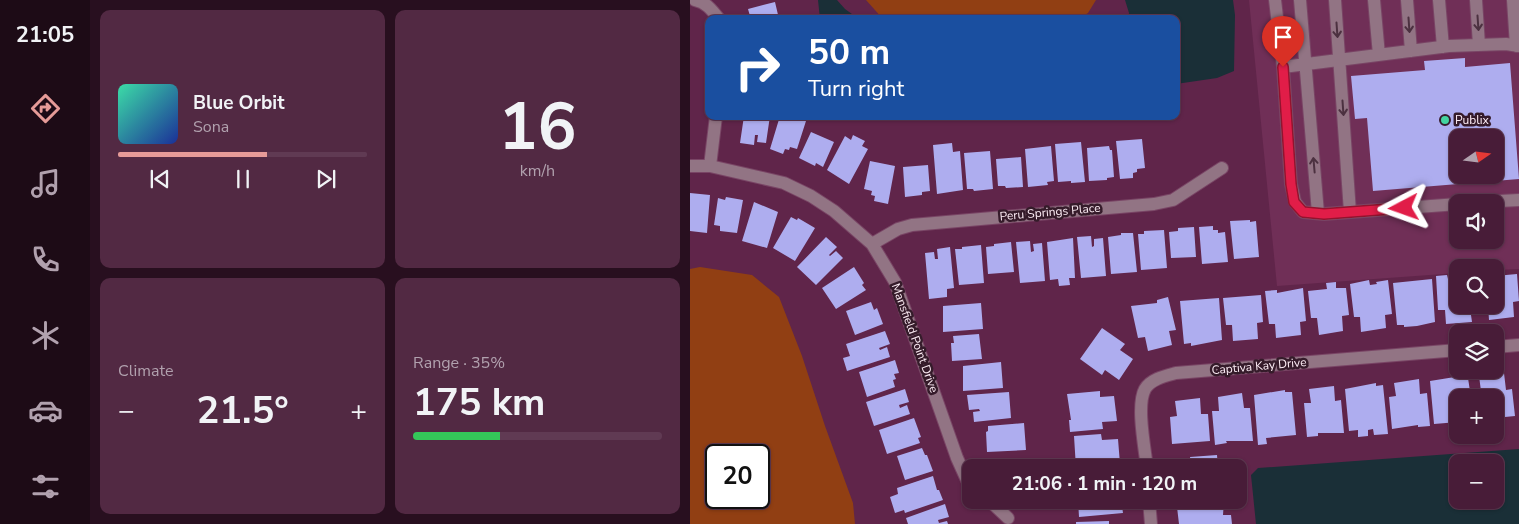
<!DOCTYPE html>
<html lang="en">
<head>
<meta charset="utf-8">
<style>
  body { margin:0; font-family:"Nunito Sans",sans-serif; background:#522943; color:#f1f3f6; height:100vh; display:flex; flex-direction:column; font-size:19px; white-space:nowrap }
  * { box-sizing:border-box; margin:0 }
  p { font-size:16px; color:#b1a1ae }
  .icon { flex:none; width:28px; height:28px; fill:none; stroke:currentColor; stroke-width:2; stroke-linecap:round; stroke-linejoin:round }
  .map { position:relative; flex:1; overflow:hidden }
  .details { display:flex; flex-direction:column; gap:10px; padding:10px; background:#280f1f; width:600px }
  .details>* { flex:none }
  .top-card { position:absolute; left:15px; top:15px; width:475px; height:105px; border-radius:10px; box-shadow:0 1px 4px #0004,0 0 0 1px #603a53; background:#1a4fa0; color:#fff; overflow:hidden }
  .needle { width:32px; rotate:76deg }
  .fabs { position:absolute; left:759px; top:129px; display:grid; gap:10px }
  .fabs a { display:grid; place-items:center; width:55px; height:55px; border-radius:10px; background:#481c38; box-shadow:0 1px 4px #0004,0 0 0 1px #603a53; font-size:25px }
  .speed { position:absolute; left:15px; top:444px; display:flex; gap:10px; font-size:25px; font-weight:700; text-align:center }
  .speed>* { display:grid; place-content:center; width:65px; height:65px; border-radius:50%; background:#481c38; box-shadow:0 1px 4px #0004,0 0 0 1px #603a53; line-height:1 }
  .speed .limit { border:2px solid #111; border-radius:8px; background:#fff; color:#111 }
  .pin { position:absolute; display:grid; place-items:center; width:42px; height:42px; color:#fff; margin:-51px -21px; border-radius:50% 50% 50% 0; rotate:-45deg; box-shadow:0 0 5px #0007 }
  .pin .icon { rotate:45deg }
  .me { position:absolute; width:55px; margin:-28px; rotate:266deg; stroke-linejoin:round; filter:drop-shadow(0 0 4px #0008) }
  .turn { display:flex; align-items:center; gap:18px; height:105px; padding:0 20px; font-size:22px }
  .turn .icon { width:65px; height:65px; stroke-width:2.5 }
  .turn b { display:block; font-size:35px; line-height:42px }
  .big { font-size:38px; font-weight:700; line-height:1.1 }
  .details .tile { flex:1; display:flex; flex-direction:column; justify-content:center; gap:8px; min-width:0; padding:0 18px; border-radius:10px; background:#522943 }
  .details .dial { align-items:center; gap:0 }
  .dial b { font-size:65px; line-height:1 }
  .song { display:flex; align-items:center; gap:15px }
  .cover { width:60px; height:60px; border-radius:8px; background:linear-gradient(135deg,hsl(160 70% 55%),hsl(230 70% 35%)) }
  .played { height:5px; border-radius:2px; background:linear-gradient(90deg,#e69b98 60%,#603a53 60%) }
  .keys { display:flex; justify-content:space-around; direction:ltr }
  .heat { display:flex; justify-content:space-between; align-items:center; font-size:28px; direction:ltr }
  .charge { height:8px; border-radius:4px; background:linear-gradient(90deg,#34c759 35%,#603a53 0) }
  .details .tiles { flex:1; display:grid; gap:10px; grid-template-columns:repeat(2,1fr) }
  .trip { position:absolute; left:272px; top:459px; width:285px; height:50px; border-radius:10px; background:#481c38; box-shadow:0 1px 4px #0004,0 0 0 1px #603a53; font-weight:700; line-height:50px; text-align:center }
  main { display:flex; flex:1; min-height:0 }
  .tab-bar { display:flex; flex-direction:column; width:90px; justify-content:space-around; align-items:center; background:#1d0b16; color:#b1a1ae }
  .tab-bar .icon { width:35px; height:35px }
  .tab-bar .on { color:#e69b98 }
  .tab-bar b { font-size:22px; color:#f1f3f6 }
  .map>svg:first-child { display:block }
  .built { fill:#702f57; fill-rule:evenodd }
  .green { fill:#913f13; fill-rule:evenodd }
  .water { fill:#1a2f37; fill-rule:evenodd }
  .building { fill:#aeadef; fill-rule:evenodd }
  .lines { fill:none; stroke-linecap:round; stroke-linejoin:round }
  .minor-casing { stroke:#794565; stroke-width:14 }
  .minor { stroke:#927484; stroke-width:12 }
  .oneway { stroke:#4c3140 }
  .route-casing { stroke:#92132f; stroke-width:12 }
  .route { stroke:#e11d48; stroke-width:9 }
  .poi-dot { fill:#43d4a0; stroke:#351b2a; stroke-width:2 }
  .labels { text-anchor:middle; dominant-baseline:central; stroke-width:5; stroke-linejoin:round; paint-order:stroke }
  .poi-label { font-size:12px; fill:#fdedf5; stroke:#351b2a; text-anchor:start }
  .street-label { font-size:12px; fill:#fdedf5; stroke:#351b2a }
</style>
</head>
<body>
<main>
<nav class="tab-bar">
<b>21:05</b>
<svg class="icon on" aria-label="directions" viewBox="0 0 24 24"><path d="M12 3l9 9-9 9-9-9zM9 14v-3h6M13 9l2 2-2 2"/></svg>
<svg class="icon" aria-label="music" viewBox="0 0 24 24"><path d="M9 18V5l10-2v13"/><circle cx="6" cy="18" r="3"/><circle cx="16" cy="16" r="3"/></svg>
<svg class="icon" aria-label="phone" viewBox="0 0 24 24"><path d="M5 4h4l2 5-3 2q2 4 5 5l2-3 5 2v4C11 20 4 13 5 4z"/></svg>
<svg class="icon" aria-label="climate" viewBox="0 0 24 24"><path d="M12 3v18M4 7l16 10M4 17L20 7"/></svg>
<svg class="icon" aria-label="car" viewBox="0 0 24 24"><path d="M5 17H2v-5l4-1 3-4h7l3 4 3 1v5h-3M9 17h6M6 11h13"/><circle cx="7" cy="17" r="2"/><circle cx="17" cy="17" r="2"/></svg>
<svg class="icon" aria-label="filters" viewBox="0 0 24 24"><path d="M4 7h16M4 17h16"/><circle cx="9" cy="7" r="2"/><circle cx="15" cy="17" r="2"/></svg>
</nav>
<section class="details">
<div class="tiles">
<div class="tile">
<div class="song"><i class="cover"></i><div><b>Blue Orbit</b><p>Sona</p></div></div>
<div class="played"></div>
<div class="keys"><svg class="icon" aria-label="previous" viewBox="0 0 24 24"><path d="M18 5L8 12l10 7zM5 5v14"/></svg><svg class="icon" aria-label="pause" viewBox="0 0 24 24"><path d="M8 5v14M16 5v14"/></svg><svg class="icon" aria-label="next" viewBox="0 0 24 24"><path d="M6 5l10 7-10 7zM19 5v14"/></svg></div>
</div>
<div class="tile dial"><b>16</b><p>km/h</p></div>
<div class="tile"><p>Climate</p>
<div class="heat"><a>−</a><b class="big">21.5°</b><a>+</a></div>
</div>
<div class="tile"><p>Range · 35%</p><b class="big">175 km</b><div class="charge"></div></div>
</div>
</section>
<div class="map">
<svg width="829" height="524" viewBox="0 0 829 524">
  <rect width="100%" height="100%" fill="#60254a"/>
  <path class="built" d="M559,0H829V269L805,270V268H768L767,273L587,286ZM768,138H805V175H768ZM768,202H805V240H768Z"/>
  <path class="green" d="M176,0H406L398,13L388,19H294L287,16L280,19H193Z
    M10,267L62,275L89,297L112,356L135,426L163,503L165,524H0V269ZM26,455H69V498H26Z"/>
  <path class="water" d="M128,0H147L155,9L169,19H130Z
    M435,0H543L545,15L544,71L527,78L486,84V19H438L439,13Z
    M210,116H317L227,121Z
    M829,449V524H566L561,475L568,468ZM768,462H805V500H768Z"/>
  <path class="building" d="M85,2L89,19H58L57,17L60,16L58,9Z
    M775,58V67L820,63L829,179L683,191L677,118L665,119L661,76L735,70L734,61ZM768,138H805V175H768Z
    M54,116H80L76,143L67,142L68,135H65L64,145L50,143Z
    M90,116H108L107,118L116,121L107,149L100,147L99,150L95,149L93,154L80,149Z
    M121,132L144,142L133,167L126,163L125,166L109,158Z
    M163,135L175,141L172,146L178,149L159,184L137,170L155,136L161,140Z
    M452,139L455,168L447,169V172L443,173V178L430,179L426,141Z
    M391,142L395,182L381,183V181L368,182L365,144Z
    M262,143L263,152L270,151L273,190L247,194L243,145Z
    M361,146L364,181L357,182L358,185L338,187L335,149Z
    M419,146L420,150H422L424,177L417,178V180L399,181L397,148Z
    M300,151L303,189L284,191L283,189H277L274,153Z
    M331,157L333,187L316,188L315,186H308L306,159Z
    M180,161L205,166L198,204L184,201L185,196L181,195L182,191L174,189Z
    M238,165L240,191L232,192V195L215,197L213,167Z
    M0,193L20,195L17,233L0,231Z
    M36,197L53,200L47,233L30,231V226L24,225L28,198L35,200Z
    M64,202L88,212L77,248L52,241Z
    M101,217L107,220L108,218L125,228L105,261L83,248Z
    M560,220V222L566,221L569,257L544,259L540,221Z
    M523,226V230H528V233L535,232L538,262L512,264L509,227Z
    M504,227L506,257L481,258L479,232L488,231V228Z
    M474,230L477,268L451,270L448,234H454V231Z
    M431,233H443L447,272L421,274L418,237L431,235Z
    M401,236L402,247L404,246V239L413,238L416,276L391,278L387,237Z
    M136,237L147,247L139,255L140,256L146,251L153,258L126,285L107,267Z
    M383,238L385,278H379L380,285L369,286L368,279L360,280L357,242Z
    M340,241L341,252L344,251L343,244L352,243L355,281L330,283L326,242Z
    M321,242L324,272L298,274L296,247L304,246V244Z
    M291,245L294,283L269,285L265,249H272V247Z
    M260,247L264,288L257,289V297L239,299L235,253L244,252L245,259H248L247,249Z
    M164,267L174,283L172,285L176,290L146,309L132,288Z
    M827,274L829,301L823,302L824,317L799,320L798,305H805V276Z
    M757,275L758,279L768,278V305H786V307L780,308L782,322L756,324L755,310H748L746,276Z
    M742,279L745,322L727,326L714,327V325H707L703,283Z
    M679,280L680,285L687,284L686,282L698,280L702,314L695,315L696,328L671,332L670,317H664L660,284Z
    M646,282V288H656L659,315L652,316L653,331L629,335L627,318H621L618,291L637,289L636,283Z
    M613,288L616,321L610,322L611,335L586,338L585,324H579L575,291L587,290V293Z
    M571,295L573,322L567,323L568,339L543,341L542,325H536L533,298Z
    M478,297L486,330L479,331L482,345L458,351L455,337L448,338L441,306L467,303V300Z
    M529,298L532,340L501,346V343L494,344L490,301Z
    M181,302L184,310L187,308L193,324L165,335L156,311Z
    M291,303L293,329L253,332V306Z
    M412,328L435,344L430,350L443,359L429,380L415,370L412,375L390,359Z
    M195,331L200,344L189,348L190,350L197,347L200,357L157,371L153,358L160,356L156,344Z
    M289,334L292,359L262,361L261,343H264L263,336Z
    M205,360L209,373L204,374L206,379L203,380L205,387L177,397L169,372Z
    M311,362L313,388L273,391V366Z
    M814,373L816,390L822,389L825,416L805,418V398H784V392L791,391L789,376Z
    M771,376V379L778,378L781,398H768V422L744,424L740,381Z
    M729,379L730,394L737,393L740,426L728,427V425L702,429L699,397L706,396L704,383Z
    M686,383V386L693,385L698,434L684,435L683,429L678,430V436L668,437V430L659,431L655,389Z
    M644,386L645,401L651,400L654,433H628V436L617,437L614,403H621L619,389Z
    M215,389L219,402L209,405L210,408L217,405L220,414L184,426L176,402Z
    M595,390V392H602L606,435L576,438L577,444L568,445L564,395Z
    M410,391V397L424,396L427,421L412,422L413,429L380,432L379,420H381L377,394Z
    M319,392L321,418L284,422L283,412L290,411L289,409L279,410L277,395Z
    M552,393L554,408H560L563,441H536L537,443L525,445L522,411H529L528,397Z
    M510,398L511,414H518L520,441L482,444L480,417L487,416L485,401Z
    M224,418L231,437L228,438L230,443L197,454L189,430Z
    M334,423L336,450L297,452L296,432L298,431V426Z
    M411,434L412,440L428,439L430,464L414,465V468H386L384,436Z
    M232,448L235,455H237L243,471L215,480L207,456Z
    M527,455L528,468H485L484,465L501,464L500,457Z
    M243,476L247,490H249L253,500L215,513L214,510L205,513L200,497L208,494L207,488Z
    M388,500H434V506H432L433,513L389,517Z
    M501,500H534L533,515H541L542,524H489L487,507L502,506Z
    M255,504L259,517L248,520L249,523L257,521L258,524H218L216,518Z
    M419,521V524H386V522Z"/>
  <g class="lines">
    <g class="minor-casing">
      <path id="minor" d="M5,0C16,2 22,10 29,19
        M585,0L593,67
        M610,0L628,213
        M645,0L660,212
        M684,0L689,55
        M717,0L721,51
        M749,0L753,47
        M786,0L789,45
        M823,0L826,46
        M0,166H20L94,183L121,196L144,211L182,244L205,282L267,458L277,480L281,484
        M20,166L26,116
        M791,202L829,200
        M768,204L634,214L613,212L605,202L601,184L593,67L759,46L816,44L829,46
        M182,244L208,229L222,225L464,204L483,200L532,168
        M805,347L829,345
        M457,468C455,449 446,405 455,389C461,379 475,376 486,373L768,350
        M299,500L318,518
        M459,500L461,524"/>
    </g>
    <use href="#minor" class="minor"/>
  </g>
  <defs><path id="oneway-shaft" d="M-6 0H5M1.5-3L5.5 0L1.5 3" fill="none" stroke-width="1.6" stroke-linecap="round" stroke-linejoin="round" transform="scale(1.25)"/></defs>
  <g class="oneway">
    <use href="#oneway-shaft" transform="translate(788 23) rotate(86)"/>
    <use href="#oneway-shaft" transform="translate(719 25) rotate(86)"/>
    <use href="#oneway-shaft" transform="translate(647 30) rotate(86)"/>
    <use href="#oneway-shaft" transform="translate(653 108) rotate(86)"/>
    <use href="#oneway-shaft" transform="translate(624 165) rotate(-95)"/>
  </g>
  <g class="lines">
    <g class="route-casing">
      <path id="route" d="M593,67L601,184L604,202L613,212L634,214L714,208"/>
    </g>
    <use href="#route" class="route"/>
  </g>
  <circle class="poi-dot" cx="755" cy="120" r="5"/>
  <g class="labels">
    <g class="poi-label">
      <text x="765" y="120">Publix</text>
    </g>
    <g class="street-label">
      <text transform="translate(360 212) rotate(-5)">Peru Springs Place</text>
      <text transform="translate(225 338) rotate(70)">Mansfield Point Drive</text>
      <text transform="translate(569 366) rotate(-5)">Captiva Kay Drive</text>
    </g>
  </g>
</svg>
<div class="fabs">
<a><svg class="needle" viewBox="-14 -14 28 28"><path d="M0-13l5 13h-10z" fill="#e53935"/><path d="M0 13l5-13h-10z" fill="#b1a1ae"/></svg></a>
<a><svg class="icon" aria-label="sound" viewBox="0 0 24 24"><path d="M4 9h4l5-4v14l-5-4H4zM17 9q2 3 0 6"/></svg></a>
<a><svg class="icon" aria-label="search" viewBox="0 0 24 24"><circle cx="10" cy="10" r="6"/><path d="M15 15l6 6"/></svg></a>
<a><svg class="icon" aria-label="layers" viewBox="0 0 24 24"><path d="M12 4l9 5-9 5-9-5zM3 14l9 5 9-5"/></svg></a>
<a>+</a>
<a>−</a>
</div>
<div class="speed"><div class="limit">20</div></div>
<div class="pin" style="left:593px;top:67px;background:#d93025"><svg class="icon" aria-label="arrive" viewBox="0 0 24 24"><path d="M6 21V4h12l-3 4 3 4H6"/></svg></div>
<svg class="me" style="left:714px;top:208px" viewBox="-20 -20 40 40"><path d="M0-17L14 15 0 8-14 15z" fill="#e11d48" stroke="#fff" stroke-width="4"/></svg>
<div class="trip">21:06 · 1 min · 120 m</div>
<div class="top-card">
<div class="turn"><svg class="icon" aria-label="right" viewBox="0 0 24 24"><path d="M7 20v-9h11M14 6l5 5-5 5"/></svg><div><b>50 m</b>Turn right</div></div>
</div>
</div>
</main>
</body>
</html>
